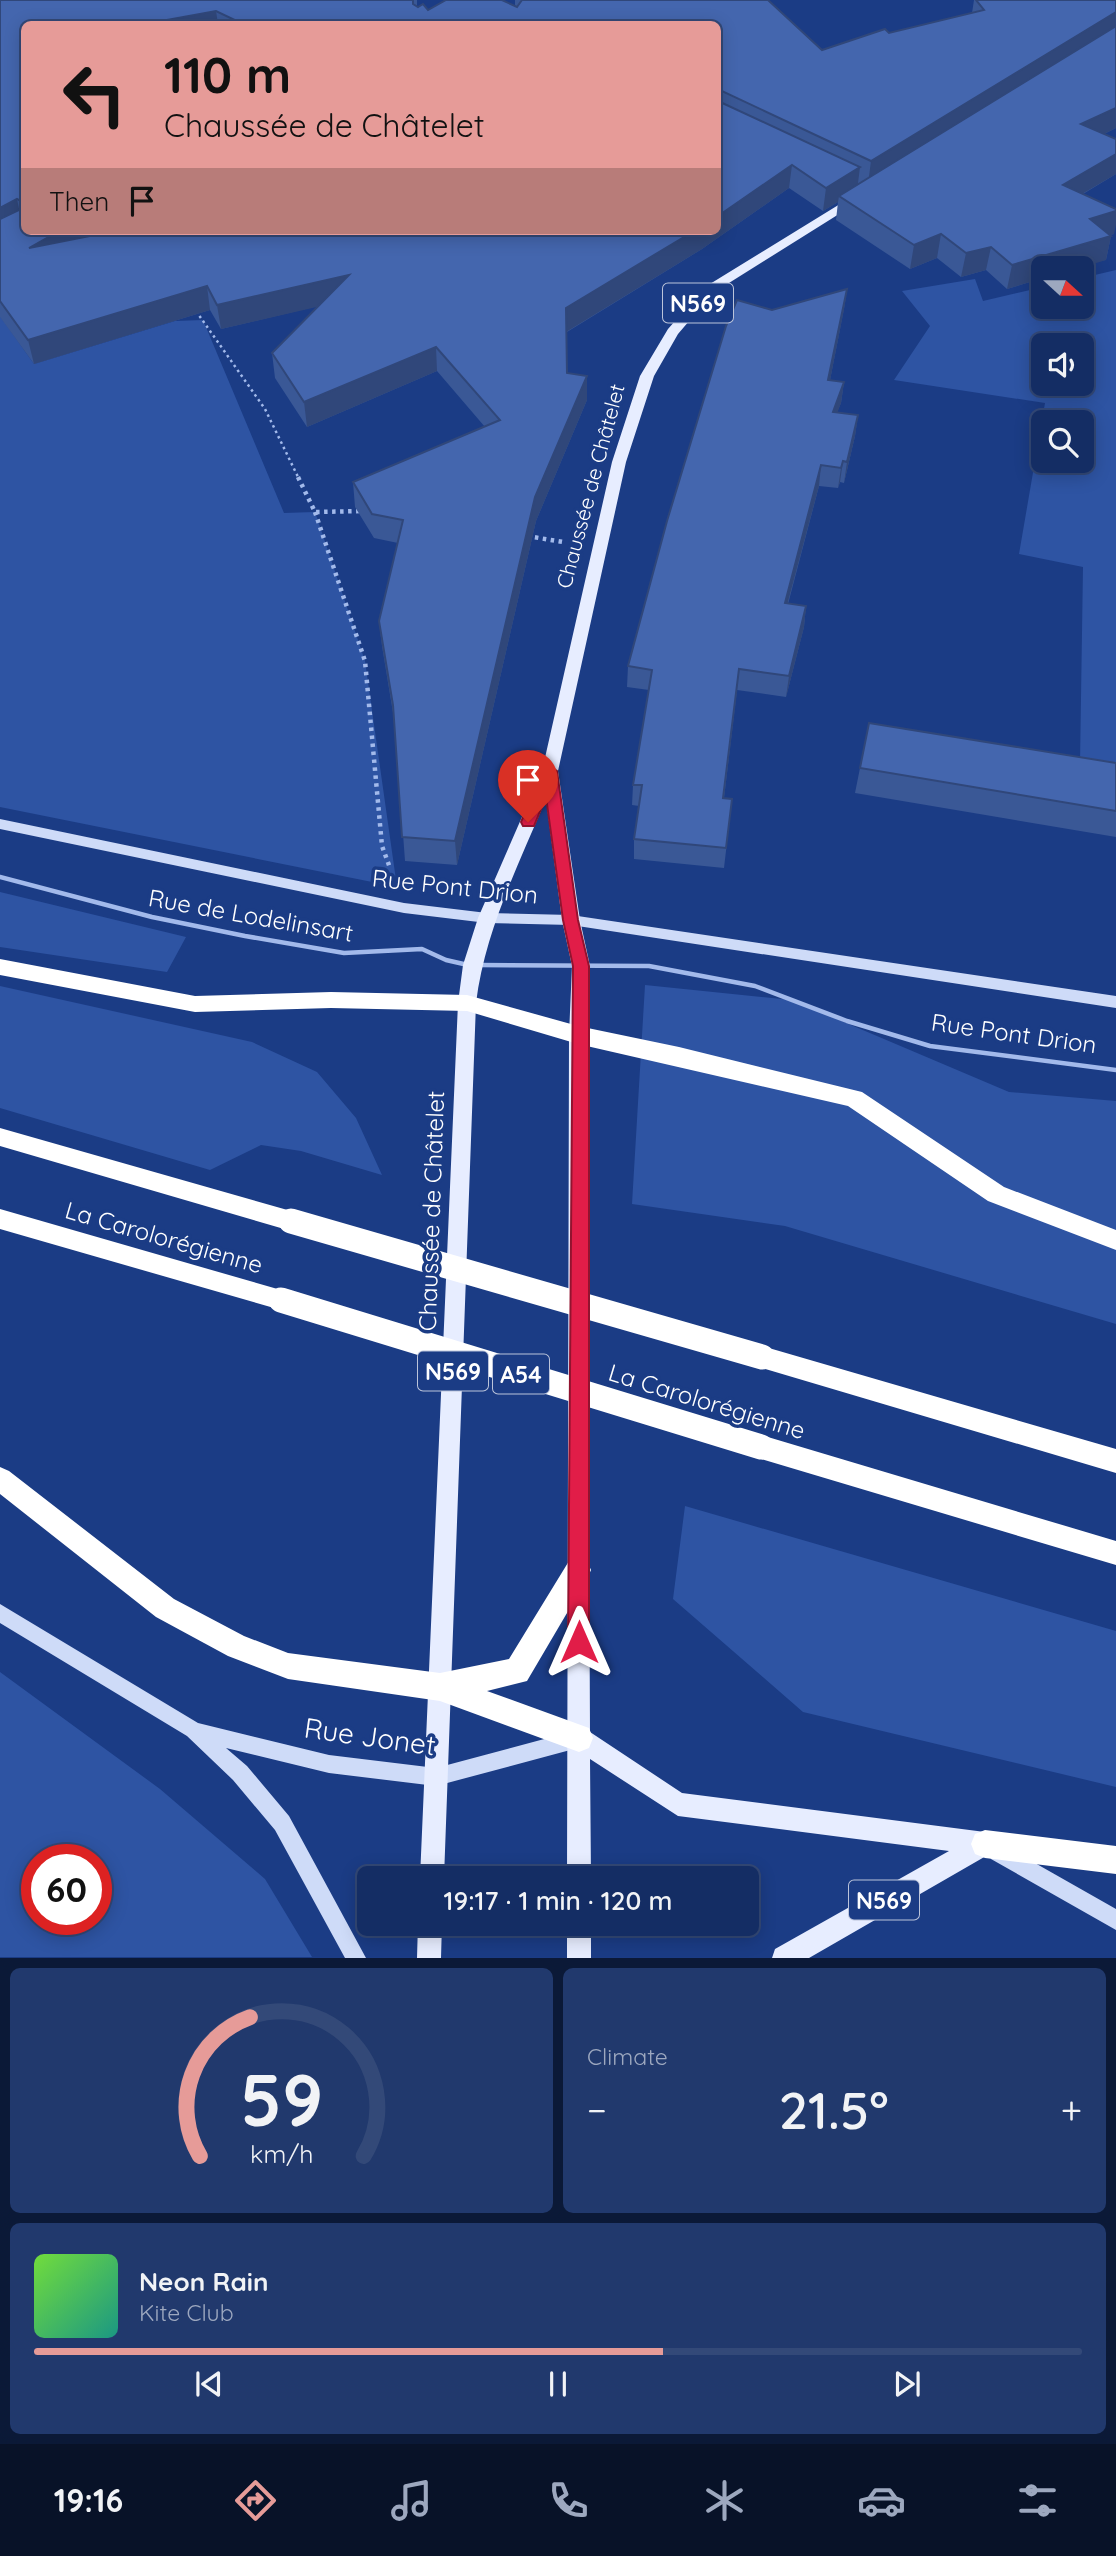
<!DOCTYPE html>
<html lang="en">
<head>
<meta charset="utf-8">
<style>
  body { margin:0; font-family:Quicksand,sans-serif; background:#21396d; color:#f1f3f6; height:100vh; display:flex; flex-direction:column; font-size:26px; white-space:nowrap }
  * { box-sizing:border-box; margin:0 }
  p { font-size:23px; color:#9da8bf }
  .icon { flex:none; width:38px; height:38px; fill:none; stroke:currentColor; stroke-width:2; stroke-linecap:round; stroke-linejoin:round }
  .map { position:relative; height:1958px; overflow:hidden }
  .drawer { display:flex; flex-direction:column; gap:10px; padding:10px; background:#0b1937; flex:1 }
  .drawer>* { flex:none }
  .hud { position:absolute; left:21px; top:21px; width:700px; height:214px; border-radius:10px; box-shadow:0 4px 18px #0003,0 0 0 2px #334978; background:#e69b98; color:#111; overflow:hidden }
  .needle { width:46px; rotate:111deg }
  .buttons { position:absolute; left:1031px; top:256px; display:grid; gap:14px }
  .buttons a { display:grid; place-items:center; width:63px; height:63px; border-radius:10px; background:#142d64; box-shadow:0 4px 18px #0003,0 0 0 2px #334978; font-size:35px }
  .speed { position:absolute; left:21px; top:1844px; display:flex; gap:14px; font-size:35px; font-weight:700; text-align:center }
  .speed>* { display:grid; place-content:center; width:91px; height:91px; border-radius:50%; background:#142d64; box-shadow:0 4px 18px #0003,0 0 0 2px #334978; line-height:1 }
  .speed .limit { border:10px solid #d22; background:#fff; color:#111 }
  .pin { position:absolute; display:grid; place-items:center; width:60px; height:60px; color:#fff; margin:-72px -30px; border-radius:50% 50% 50% 0; rotate:-45deg; box-shadow:0 0 7px #0007 }
  .pin .icon { rotate:45deg }
  .me { position:absolute; width:77px; margin:-38px; rotate:0deg; stroke-linejoin:round; filter:drop-shadow(0 0 5px #0008) }
  .turn { display:flex; align-items:center; gap:24px; height:147px; padding:0 28px; font-size:32px }
  .turn .icon { width:91px; height:91px; stroke-width:2.5 }
  .turn b { display:block; font-size:49px; line-height:60px }
  .then { display:flex; align-items:center; height:66px; padding:0 28px; background:#0003; gap:14px; font-size:26px }
  .big { font-size:52px; font-weight:600; line-height:1.1 }
  .drawer .widget { flex:1; display:flex; flex-direction:column; justify-content:center; gap:10px; min-width:0; padding:0 24px; border-radius:10px; background:#21396d }
  .drawer .dial { align-items:center; gap:0 }
  .dial svg { height:182px; overflow:visible; fill:none; stroke:#334978; stroke-width:7; stroke-linecap:round; text-anchor:middle }
  .dial text { fill:#f1f3f6; stroke:none }
  .song { display:flex; align-items:center; gap:21px }
  .cover { width:84px; height:84px; border-radius:10px; background:linear-gradient(135deg,hsl(100 70% 55%),hsl(170 70% 35%)) }
  .played { height:7px; border-radius:4px; background:linear-gradient(90deg,#e69b98 60%,#334978 60%) }
  .keys { display:flex; justify-content:space-around; direction:ltr }
  .heat { display:flex; justify-content:space-between; align-items:center; font-size:38px; direction:ltr }
  .drawer .tiles { flex:1; display:grid; gap:10px; grid-template-columns:1fr 1fr }
  .widget:last-child { grid-column:span 2 }
  .trip { position:absolute; left:357px; top:1866px; width:402px; height:70px; border-radius:10px; background:#142d64; box-shadow:0 4px 18px #0003,0 0 0 2px #334978; font-weight:600; line-height:70px; text-align:center }
  .dock { display:flex; height:112px; justify-content:space-around; align-items:center; background:#081228; color:#9da8bf }
  .dock .icon { width:49px; height:49px }
  .dock .selected { color:#e69b98 }
  .dock b { font-size:32px; color:#f1f3f6 }
  .map>svg:first-child { display:block }
  .green { fill:#2e54a3; fill-rule:evenodd }
  .lines { fill:none; stroke-linecap:round; stroke-linejoin:round }
  .path-far1 { stroke:#a3baeb; stroke-width:2.5; stroke-dasharray:2.5 3.5; stroke-linecap:butt }
  .path { stroke:#a3baeb; stroke-width:4.5; stroke-dasharray:3.5 4.5; stroke-linecap:butt }
  .lane { stroke:#a3baeb; stroke-width:4.5 }
  .secondary { fill:#cedbf8; fill-rule:evenodd }
  .primary { fill:#e7edff; fill-rule:evenodd }
  .highway { fill:#fff; fill-rule:evenodd }
  .highway-bridge { stroke:#fff; stroke-width:25 }
  .wall { fill:#3a5896; fill-rule:evenodd }
  .shaded-wall { fill:#30477a }
  .building { fill:#4466ae; stroke:#30477a; stroke-width:2 }
  .route { fill:#e11d48; stroke:#92132f; stroke-width:2 }
  .labels { text-anchor:middle; dominant-baseline:central; stroke-width:7; stroke-linejoin:round; paint-order:stroke }
  .far-street-label { font-size:21px; fill:#fff; stroke:#1b3c85 }
  .shield { fill:#1b3c85; stroke:#bbc4da; stroke-width:2 }
  .shield-label { font-size:23px; font-weight:bold; fill:#fff }
  .street-label { font-size:24px; fill:#fff; stroke:#1b3c85 }
  .near-street-label { font-size:28px; fill:#fff; stroke:#1b3c85 }
</style>
</head>
<body>
<div class="map">
<svg width="1116" height="1958" viewBox="0 0 1116 1958">
  <rect width="100%" height="100%" fill="#1b3c85"/>
  <path class="green" d="M1116,270V769L1080,763L1083,567L1019,554L1045,403L894,380L930,326L902,291L975,279L983,301L1043,287V306H1082V278ZM1043,345H1082V383H1043ZM1043,422H1082V460H1043Z
    M0,316L34,364L175,321L203,320L284,513L315,512L365,661L397,887L0,807Z
    M0,892L186,937L167,972L0,947Z
    M645,985L792,1000L1009,1092L1116,1101V1324L785,1226L632,1204Z
    M0,986L252,1042L317,1072L356,1118L382,1175L301,1151L261,1145L210,1170L0,1108Z
    M685,1506L1116,1631V1787L803,1712L673,1599Z
    M0,1672L160,1789L265,1879L312,1957H0ZM96,1860V1920H37V1860Z"/>
  <g class="lines">
    <path class="path-far1" d="M196,311L265,409L299,479"/>
    <path class="path" d="M298,477L315,512L363,511
      M315,512L365,661L382,846L390,868
      M527,536L563,542"/>
    <path class="lane" d="M0,877L152,917L245,936L344,953L422,949L446,960L468,965
      M478,965L649,966L755,986L847,1021L930,1046L1116,1070"/>
    <path class="secondary" d="M0,819L404,903L487,913L571,915L1116,996V1008L571,925L487,923L404,913L0,829Z
      M0,1604L198,1723L329,1755L436,1768L574,1731L580,1734L583,1740L580,1746L574,1749L436,1786L329,1773L226,1748L247,1766L289,1816L366,1958H345L275,1830L233,1780L187,1736L0,1623Z
      M998,1842L1116,1909V1930L991,1859L988,1852L991,1845Z"/>
    <path class="primary" d="M853,196L863,199L713,293L678,334L654,376L626,462L558,771L580,920L590,966L587,1035L590,1732L682,1793L985,1832L993,1836L997,1844L993,1852L809,1958H772L775,1949L949,1851L678,1816L590,1759L591,1878H567L569,1035L572,966L562,920L546,799C518,866 485,931 476,1003L444,1878H420L458,1003L463,965L478,918L542,771L612,462L640,376L668,329L705,287Z
      M418,1923H442L441,1958H417Z
      M567,1923H591V1958H567Z"/>
    <path class="highway" d="M0,959L195,996L331,992L467,995L578,1026L679,1047L862,1092L1004,1187L1116,1230V1250L988,1201L848,1106L578,1044L467,1011L331,1008L195,1012L0,975Z
      M0,1128L291,1211L299,1214L303,1221L299,1228L291,1231L0,1146Z
      M0,1209L281,1290L289,1293L293,1300L289,1307L281,1310L0,1229Z
      M762,1346L1116,1449V1473L762,1368L753,1365L750,1357L753,1349Z
      M761,1435L1116,1541V1565L761,1459L752,1455L748,1447L752,1439Z
      M0,1467L9,1471L174,1599L244,1636L288,1653L440,1673L509,1659L569,1561L578,1557L587,1561L591,1570L587,1579L527,1681L487,1691L589,1728L593,1738L589,1748L579,1752L440,1701L288,1679L228,1656L156,1617L0,1494Z
      M985,1830L1116,1846V1874L985,1858L975,1854L971,1844L975,1834Z"/>
    <path class="highway-bridge" d="M291,1221L762,1357
      M281,1300L761,1447"/>
  </g>
  <path class="wall" d="M0,0H417V6L428,10L515,5V0H768L822,50L972,13L974,0H1116V128L1104,134L1116,174L1083,194L1114,234L1110,235L1111,236L1106,260L1043,268V278L1007,289L986,270L961,277L937,258L910,269L836,220L838,202L823,211L789,188L702,249L567,332V373L587,400L536,521L457,865L405,861L395,725L382,646L379,621L398,543L374,538L355,507L353,482L485,427L437,371L307,427L275,378L272,353L318,306L221,329L210,310L34,364L0,317ZM24,24H718V231L102,233L107,231H24Z
    M847,289L844,309L830,380L844,382L841,403L837,412L858,415L855,436L844,483L840,482L838,488L819,486L788,604L806,606L804,627L786,697L737,690L724,798L732,799L724,868L634,859V839L639,806L632,805L633,785L649,690L627,687L628,666L772,310Z
    M1116,763V837L855,793L860,768Z"/>
  <path class="shaded-wall" d="M216,11L218,24H145Z
    M1116,12V26L868,184L871,161Z
    M722,91L720,114L718,115V92Z
    M1116,108V128L1076,148L1081,124Z
    M1116,154V174L1058,208L1063,185Z
    M792,165L789,188L702,249L566,332V308L694,231H718V216Z
    M860,167L857,191L839,196L838,202L823,211L826,188Z
    M17,199L22,223L0,235V208Z
    M1116,211V225L1114,234L1084,243L1090,219Z
    M59,231H107L34,272L29,248Z
    M941,234L937,258L910,269L914,245Z
    M1111,236L1106,260L1080,268H1043V278L1007,289L1012,265Z
    M991,247L986,270L961,277L966,253Z
    M349,275L351,299L221,329L217,305Z
    M207,286L210,310L34,364L28,340Z
    M847,289L844,309L826,401L828,380Z
    M436,347L437,371L307,427L304,402Z
    M587,376V400L536,521L457,865L455,841L535,497Z
    M844,382L841,403L830,432L833,412Z
    M858,415L855,436L844,483L847,462Z
    M843,461L840,482L838,488L841,468Z
    M821,465L819,486L782,624L785,603Z
    M806,606L804,627L786,697L789,676Z"/>
  <path class="building" d="M0,0H413V4L418,7L423,4L428,10L446,0H502L517,7L522,0H768L822,50L885,29L889,33L984,10L976,0H1116V12L871,161L722,91L718,92V24H243L216,11L145,24H24V231H59L29,248L115,231H694L566,308L567,373L587,376L535,497L455,841L402,837L393,705L379,621L403,520L372,514L353,482L500,420L436,347L304,402L272,353L349,275L217,305L207,286L28,340L0,301V219L21,209L24,203L17,199L0,208Z
    M1116,26V108L1081,124L1116,139V154L1063,185L1116,209V211L1090,219L1111,236L1012,265L991,247L966,253L941,234L914,245L839,196Z
    M718,101L860,167L826,188L792,165L718,216Z
    M847,289L828,380L844,382L833,412L858,415L847,462L843,461L841,468L821,465L785,603L806,606L789,676L739,669L723,798L732,799L726,848L634,839L642,785H633L652,670L628,666L667,521L726,326L737,300L772,310Z
    M869,723L1116,763V811L860,768Z"/>
  <path class="route" d="M550,766L557,771L578,920L589,966V1642L586,1649L579,1652L571,1649L568,1642L573,966L563,920L546,797L534,826H523L521,822L543,771Z"/>
  <g class="labels">
    <g class="far-street-label">
      <text transform="translate(590 486) rotate(-75)">Chaussée de Châtelet</text>
    </g>
    <g class="shield">
      <rect x="663" y="283.5" width="70" height="39" rx="5"/>
      <rect x="418" y="1351.5" width="70" height="39" rx="5"/>
      <rect x="493" y="1354.5" width="56" height="39" rx="5"/>
      <rect x="849" y="1880.5" width="70" height="39" rx="5"/>
    </g>
    <g class="shield-label">
      <text x="698" y="303">N569</text>
      <text x="453" y="1371">N569</text>
      <text x="521" y="1374">A54</text>
      <text x="884" y="1900">N569</text>
    </g>
    <g class="street-label">
      <text transform="translate(455 886) rotate(6)">Rue Pont Drion</text>
      <text transform="translate(251 915) rotate(10)">Rue de Lodelinsart</text>
      <text transform="translate(1014 1033) rotate(8)">Rue Pont Drion</text>
      <text transform="translate(431 1211) rotate(-88)">Chaussée de Châtelet</text>
      <text transform="translate(164 1237) rotate(16)">La Carolorégienne</text>
      <text transform="translate(707 1401) rotate(17)">La Carolorégienne</text>
    </g>
    <g class="near-street-label">
      <text transform="translate(370 1736) rotate(8)">Rue Jonet</text>
    </g>
  </g>
</svg>
<div class="buttons">
<a><svg class="needle" viewBox="-14 -14 28 28"><path d="M0-13l5 13h-10z" fill="#e53935"/><path d="M0 13l5-13h-10z" fill="#9da8bf"/></svg></a>
<a><svg class="icon" aria-label="sound" viewBox="0 0 24 24"><path d="M4 9h4l5-4v14l-5-4H4zM17 9q2 3 0 6"/></svg></a>
<a><svg class="icon" aria-label="search" viewBox="0 0 24 24"><circle cx="10" cy="10" r="6"/><path d="M15 15l6 6"/></svg></a>
</div>
<div class="speed"><div class="limit">60</div></div>
<div class="pin" style="left:528px;top:822px;background:#d93025"><svg class="icon" aria-label="arrive" viewBox="0 0 24 24"><path d="M6 21V4h12l-3 4 3 4H6"/></svg></div>
<svg class="me" style="left:579px;top:1642px" viewBox="-20 -20 40 40"><path d="M0-17L14 15 0 8-14 15z" fill="#e11d48" stroke="#fff" stroke-width="4"/></svg>
<div class="trip">19:17 · 1 min · 120 m</div>
<div class="hud">
<div class="turn"><svg class="icon" aria-label="left" viewBox="0 0 24 24"><path d="M17 20v-9H6M10 6l-5 5 5 5"/></svg><div><b>110 m</b>Chaussée de Châtelet</div></div>
<div class="then">Then<svg class="icon" aria-label="arrive" viewBox="0 0 24 24"><path d="M6 21V4h12l-3 4 3 4H6"/></svg></div>
</div>
</div>
<section class="drawer">
<div class="tiles">
<div class="widget dial"><svg viewBox="0 0 100 80">
<path d="M14 69A42 42 0 1 1 86 69"/>
<path d="M14 69A42 42 0 0 1 36 8" stroke="#e69b98"/>
<text x="50" y="56" font-size="32" font-weight="700">59</text>
<text x="50" y="72" font-size="11">km/h</text>
</svg></div>
<div class="widget"><p>Climate</p>
<div class="heat"><a>−</a><b class="big">21.5°</b><a>+</a></div>
</div>
<div class="widget">
<div class="song"><i class="cover"></i><div><b>Neon Rain</b><p>Kite Club</p></div></div>
<div class="played"></div>
<div class="keys"><svg class="icon" aria-label="previous" viewBox="0 0 24 24"><path d="M18 5L8 12l10 7zM5 5v14"/></svg><svg class="icon" aria-label="pause" viewBox="0 0 24 24"><path d="M8 5v14M16 5v14"/></svg><svg class="icon" aria-label="next" viewBox="0 0 24 24"><path d="M6 5l10 7-10 7zM19 5v14"/></svg></div>
</div>
</div>
</section>
<nav class="dock">
<b>19:16</b>
<svg class="icon selected" aria-label="directions" viewBox="0 0 24 24"><path d="M12 3l9 9-9 9-9-9zM9 14v-3h6M13 9l2 2-2 2"/></svg>
<svg class="icon" aria-label="music" viewBox="0 0 24 24"><path d="M9 18V5l10-2v13"/><circle cx="6" cy="18" r="3"/><circle cx="16" cy="16" r="3"/></svg>
<svg class="icon" aria-label="phone" viewBox="0 0 24 24"><path d="M5 4h4l2 5-3 2q2 4 5 5l2-3 5 2v4C11 20 4 13 5 4z"/></svg>
<svg class="icon" aria-label="climate" viewBox="0 0 24 24"><path d="M12 3v18M4 7l16 10M4 17L20 7"/></svg>
<svg class="icon" aria-label="car" viewBox="0 0 24 24"><path d="M5 17H2v-5l4-1 3-4h7l3 4 3 1v5h-3M9 17h6M6 11h13"/><circle cx="7" cy="17" r="2"/><circle cx="17" cy="17" r="2"/></svg>
<svg class="icon" aria-label="filters" viewBox="0 0 24 24"><path d="M4 7h16M4 17h16"/><circle cx="9" cy="7" r="2"/><circle cx="15" cy="17" r="2"/></svg>
</nav>
</body>
</html>
